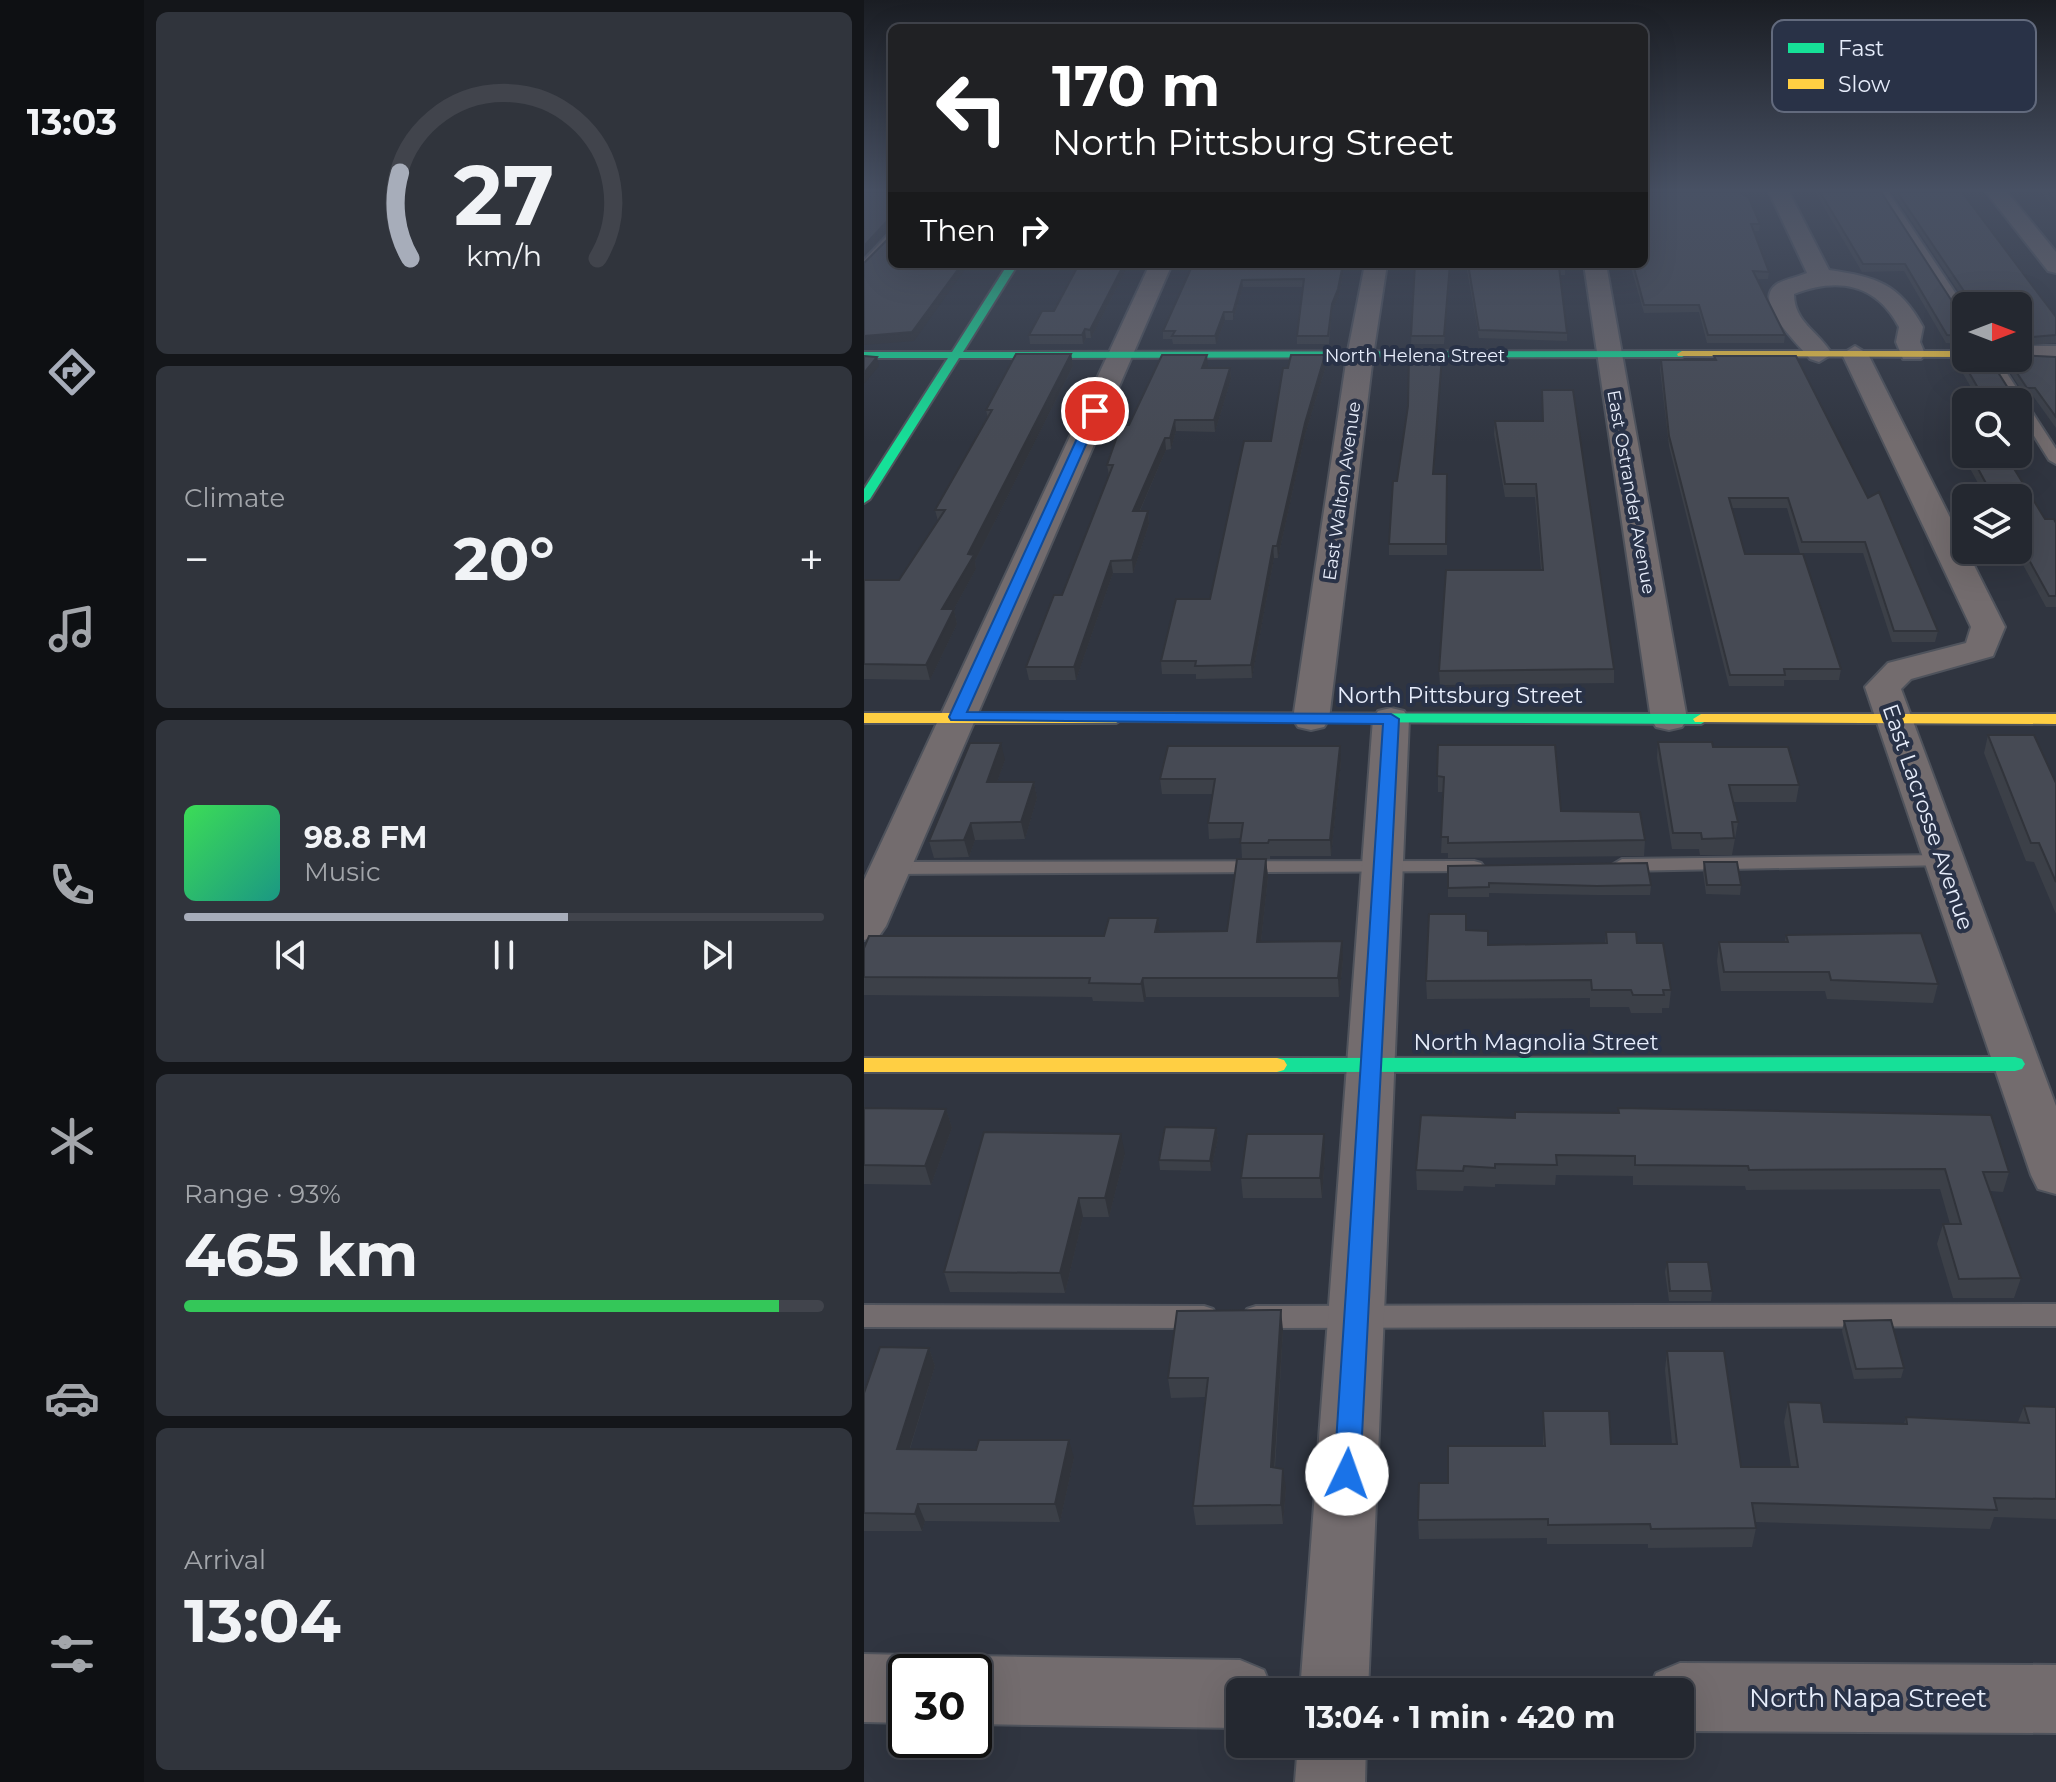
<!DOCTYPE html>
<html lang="en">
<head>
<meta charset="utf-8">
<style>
  body { margin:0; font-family:Montserrat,sans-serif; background:#30343c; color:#f1f3f6; height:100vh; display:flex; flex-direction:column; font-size:30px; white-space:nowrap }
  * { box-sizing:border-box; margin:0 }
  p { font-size:26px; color:#a3a6ab }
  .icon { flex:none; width:44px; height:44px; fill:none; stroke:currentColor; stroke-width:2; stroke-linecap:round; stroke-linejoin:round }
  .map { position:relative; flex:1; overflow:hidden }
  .drawer { display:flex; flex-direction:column; gap:12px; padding:12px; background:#14161a; width:720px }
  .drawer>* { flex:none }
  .guide { position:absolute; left:24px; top:24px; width:760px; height:244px; border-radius:12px; box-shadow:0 8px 32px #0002,0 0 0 2px #41444c; background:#202124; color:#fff; overflow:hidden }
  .needle { width:52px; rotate:90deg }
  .buttons { position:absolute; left:1088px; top:292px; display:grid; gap:16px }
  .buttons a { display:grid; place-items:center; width:80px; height:80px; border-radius:12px; background:#242830; box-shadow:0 8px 32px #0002,0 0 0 2px #41444c; font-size:40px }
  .speed { position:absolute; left:24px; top:1654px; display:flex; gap:16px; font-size:40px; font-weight:700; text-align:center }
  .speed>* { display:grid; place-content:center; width:104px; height:104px; border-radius:50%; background:#242830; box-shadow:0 8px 32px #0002,0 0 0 2px #41444c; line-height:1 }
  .speed .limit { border:4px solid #111; border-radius:12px; background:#fff; color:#111 }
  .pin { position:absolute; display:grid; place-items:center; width:68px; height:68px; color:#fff; margin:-34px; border:4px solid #fff; border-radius:50%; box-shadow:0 2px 8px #0007 }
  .me { position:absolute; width:88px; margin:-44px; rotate:3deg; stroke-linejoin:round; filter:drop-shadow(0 0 6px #0008) }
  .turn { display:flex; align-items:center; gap:28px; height:168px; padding:0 32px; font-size:36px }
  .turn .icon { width:104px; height:104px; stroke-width:2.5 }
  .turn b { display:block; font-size:56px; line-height:68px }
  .then { display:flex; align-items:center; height:76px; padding:0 32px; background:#0003; gap:16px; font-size:30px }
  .big { font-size:60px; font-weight:700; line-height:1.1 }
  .drawer .card { flex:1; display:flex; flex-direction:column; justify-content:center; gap:12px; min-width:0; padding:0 28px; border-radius:12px; background:#30343c }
  .drawer .dial { align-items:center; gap:0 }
  .dial svg { height:208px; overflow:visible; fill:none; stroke:#41444c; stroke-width:7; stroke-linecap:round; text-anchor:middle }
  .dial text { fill:#f1f3f6; stroke:none }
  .song { display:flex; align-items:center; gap:24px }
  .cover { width:96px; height:96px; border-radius:12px; background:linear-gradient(135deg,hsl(130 70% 55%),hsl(170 70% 35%)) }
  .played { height:8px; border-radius:4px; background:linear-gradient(90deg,#a7adba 60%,#41444c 60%) }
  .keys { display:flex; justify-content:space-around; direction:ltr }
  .heat { display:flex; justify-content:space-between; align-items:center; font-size:44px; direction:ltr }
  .charge { height:12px; border-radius:6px; background:linear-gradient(90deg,#34c759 93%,#41444c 0) }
  .trip { position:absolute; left:362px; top:1678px; width:468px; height:80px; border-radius:12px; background:#242830; box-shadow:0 8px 32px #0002,0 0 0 2px #41444c; font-weight:700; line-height:80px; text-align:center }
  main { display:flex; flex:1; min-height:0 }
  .dock { display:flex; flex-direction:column; width:144px; justify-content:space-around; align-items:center; background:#0e1013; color:#a3a6ab }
  .dock .icon { width:56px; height:56px }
  .dock .active { color:#a7adba }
  .dock b { font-size:36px; color:#f1f3f6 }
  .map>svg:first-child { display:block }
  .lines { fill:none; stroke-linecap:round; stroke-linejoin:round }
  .lane-casing { stroke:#4f535c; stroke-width:4 }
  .street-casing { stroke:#4f535c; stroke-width:4 }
  .fast-casing { stroke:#4f535c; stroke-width:4 }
  .slow-casing { stroke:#4f535c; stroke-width:4 }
  .lane { fill:#736c6e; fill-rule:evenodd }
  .street { fill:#736c6e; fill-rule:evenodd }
  .fast { fill:#16e098; fill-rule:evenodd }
  .slow { fill:#ffcf43; fill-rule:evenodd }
  .wall { fill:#3c4048 }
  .shaded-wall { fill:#31343b }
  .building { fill:#464a54; stroke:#31343b; stroke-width:2 }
  .route { fill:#1a73e8; stroke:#114b97; stroke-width:2 }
  .labels { text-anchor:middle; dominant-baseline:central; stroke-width:8; stroke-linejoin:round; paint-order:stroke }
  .far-street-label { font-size:18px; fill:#e7edfb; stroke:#293247 }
  .street-label { font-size:22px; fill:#e7edfb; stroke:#293247 }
  .near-street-label { font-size:26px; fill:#e7edfb; stroke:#293247 }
  .key { fill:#293247; stroke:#626a7d; stroke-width:2 }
  .key-label { font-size:22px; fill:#e7edfb }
</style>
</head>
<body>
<main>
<nav class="dock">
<b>13:03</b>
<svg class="icon active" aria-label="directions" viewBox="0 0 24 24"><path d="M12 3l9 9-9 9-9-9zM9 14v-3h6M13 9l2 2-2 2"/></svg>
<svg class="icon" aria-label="music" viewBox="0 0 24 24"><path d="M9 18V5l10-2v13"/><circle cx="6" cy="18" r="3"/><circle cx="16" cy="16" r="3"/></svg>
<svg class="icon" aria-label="phone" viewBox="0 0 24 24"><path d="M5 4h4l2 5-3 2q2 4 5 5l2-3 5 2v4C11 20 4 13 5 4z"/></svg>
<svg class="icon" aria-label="climate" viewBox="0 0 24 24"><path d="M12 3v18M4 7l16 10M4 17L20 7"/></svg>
<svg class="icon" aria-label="car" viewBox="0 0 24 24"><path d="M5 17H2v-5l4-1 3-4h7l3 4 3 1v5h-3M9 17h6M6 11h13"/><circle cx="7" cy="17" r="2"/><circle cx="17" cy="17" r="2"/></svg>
<svg class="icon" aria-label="filters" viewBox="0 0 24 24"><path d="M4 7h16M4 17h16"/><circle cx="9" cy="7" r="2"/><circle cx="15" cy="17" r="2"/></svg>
</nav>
<section class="drawer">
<div class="card dial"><svg viewBox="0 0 100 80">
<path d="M14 69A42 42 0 1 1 86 69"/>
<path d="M14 69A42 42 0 0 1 10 36" stroke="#a7adba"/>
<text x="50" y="56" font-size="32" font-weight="700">27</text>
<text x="50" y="72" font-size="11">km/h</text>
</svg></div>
<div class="card"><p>Climate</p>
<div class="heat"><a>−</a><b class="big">20°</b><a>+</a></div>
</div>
<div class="card">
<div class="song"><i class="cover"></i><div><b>98.8 FM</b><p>Music</p></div></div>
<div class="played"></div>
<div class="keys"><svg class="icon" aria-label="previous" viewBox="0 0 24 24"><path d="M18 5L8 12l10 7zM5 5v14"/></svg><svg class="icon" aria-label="pause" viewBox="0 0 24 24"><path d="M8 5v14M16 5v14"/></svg><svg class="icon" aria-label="next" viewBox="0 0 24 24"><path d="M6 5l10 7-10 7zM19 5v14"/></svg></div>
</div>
<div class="card"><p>Range · 93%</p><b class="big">465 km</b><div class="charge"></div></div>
<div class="card"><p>Arrival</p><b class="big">13:04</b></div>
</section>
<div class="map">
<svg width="1192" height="1782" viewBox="0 0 1192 1782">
  <rect width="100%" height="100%" fill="#303540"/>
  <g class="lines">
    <g class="lane-casing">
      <path id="lane" d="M1015,192H1024L1102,309V321L1096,318Z
        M28,230V240L0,270V260Z
        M1121,358H1133L1192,449V464L1185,460L1154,410V402H1149Z
        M1078,855L1085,857L1088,861L1085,865L758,871L748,865L758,859Z
        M610,861L617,863L620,867L617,871L26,874L16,868L26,862Z
        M1192,1304V1326L392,1328L383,1325L379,1317L383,1309L392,1306Z
        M0,1305L340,1306L349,1309L353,1317L349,1325L340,1328L0,1327Z"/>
    </g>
    <g class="street-casing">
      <path id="street" d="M905,192H925L965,270C1012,277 1035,283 1059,327L1056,342L1061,354L1057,359H1039L1032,342L1035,327C1012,283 973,277 930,294C930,322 954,331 968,354L955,362L946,359C937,346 886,302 913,284C921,279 934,277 943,273Z
        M1122,192H1143L1192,252V273L1184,271Z
        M286,264H308L22,926L15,936L0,940V880Z
        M501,264H523L509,356L465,719L460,727L447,730L434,727L429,719L483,356Z
        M720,264H742L823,719L818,727L805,730L792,727L787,719Z
        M991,346L1004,354L1141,627L1129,656L1047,679L1037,689L1192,1106V1194L1174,1189L1167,1175L1001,687L1024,663L1102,643L1107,627L978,354Z
        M1154,346H1192V362L1145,359L1154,358Z
        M527,708L540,711L545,719L504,1692H436L509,719L514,711Z
        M0,1654L42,1655L66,1665L69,1672H42V1723L0,1722Z
        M110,1656L376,1660L400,1670L409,1692H376V1728L110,1724V1672H84L86,1666Z
        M816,1663L1192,1665V1733L816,1731V1692H784L792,1673Z
        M434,1744H502L501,1782H431Z"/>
    </g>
    <g class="fast-casing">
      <path id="fast" d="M144,264H154L99,352L818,351L823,354L818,357L95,358L6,499L0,503V489L84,358H0V352H88Z
        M252,713L837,714L845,719L837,724L246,721L244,718L246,715Z
        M1151,1057L1158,1059L1161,1064L1158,1069L1151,1071L413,1072L406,1070L403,1065L406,1060L413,1058Z"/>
    </g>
    <g class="slow-casing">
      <path id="slow" d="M818,351H1102V357L814,356L813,354Z
        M0,713H252L260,718L252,723H0Z
        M837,714H1192V724L831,722L829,719Z
        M0,1058H413L420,1060L423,1065L420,1070L413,1072H0Z"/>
    </g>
    <use href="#lane" class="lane"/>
    <use href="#street" class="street"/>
    <use href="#fast" class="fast"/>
    <use href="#slow" class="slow"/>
  </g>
  <path class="wall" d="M28,192V228H26L0,256Z
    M780,192L896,224L895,231H890L905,272L904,279H893L921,335L920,343H843L835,312L780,313L766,264H780Z
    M951,192H1017L1095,312L1102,314V344L1082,343L1040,271L998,272Z
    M1028,192H1098L1192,317V343L1154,346V306H1104Z
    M1177,192H1192V210Z
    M215,264H265L227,338H222L219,344H166L165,335L190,311Z
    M329,264H481L475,296L468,311L465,344H433V336L439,287H379L369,320H361L352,344H309L308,339H299V331Z
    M551,264H587L580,344H547Z
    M602,264H701V275H696L703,333V341L615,338Z
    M207,354L209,366L111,561L112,569L90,609L93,624L66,680L0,679V580H35L74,521L71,510L124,418L122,410Z
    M461,355L462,366L441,435L414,558H410L388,678L332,679V674H298L297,661L346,599L407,441L424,368Z
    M578,356L570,474H583V555H525V544L533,481Z
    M850,356L1004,498L1074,631L1071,642H1028L999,553H936L923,508H868L881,554L977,669L975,680H920V686H865L805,446L796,369L797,360H850Z
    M1096,357L1144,388L1142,396H1112L1094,365Z
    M1192,357V428L1169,396H1161L1137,358Z
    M344,366L343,368H366L367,379L351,432L312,431L307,449L302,450L276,511H284L285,524L269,573H249L212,680H165L162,667L198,595L245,475L243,465L265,425Z
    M678,390L750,669V683L576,685L575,671L677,570L671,497H641L630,434L631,421H678Z
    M1104,454H1141L1181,519L1192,523V607H1182L1151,550H1154V498H1122L1102,461Z
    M1124,735L1192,783V914L1170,862L1162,861L1120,753Z
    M794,742L849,747L935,785L932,802H869L874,822L868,855H836L835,849H808L793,758Z
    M574,745L697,811L781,840L780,856L584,858V853H577L580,792H574Z
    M141,760L133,782H170L173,798L161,839L111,840L105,857L70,858L65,841Z
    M477,761L467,856H406V859H402L404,877L397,942L479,960L475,997H282L280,1002L229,1001L228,997L0,995V948L240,936L294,918L296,932L363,931L378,859L377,838L345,839L344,823L349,794H298L296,779Z
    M840,862L877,885L876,895L842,894L839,872Z
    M584,866L787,885L786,895H733L625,893V897H584Z
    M602,930L624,945L741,943L742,932L773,943L807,990L805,1008H798V1013H767L765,1007H726V998L563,999L562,981Z
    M922,935L1074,984L1069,1003L963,999L961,991H857L853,961L855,942H921Z
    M0,1108L82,1109L88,1128L67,1185L0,1184Z
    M754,1108L1145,1172L1139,1192L1126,1191L1157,1278L1150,1298H1089L1073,1244L1079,1224H1086L1076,1189L882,1190L881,1186L769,1185V1176L692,1175L691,1185L631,1184V1187L600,1186L599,1191L553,1190L552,1170L650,1118L754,1113Z
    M352,1128L354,1138L347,1171L296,1170L295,1160Z
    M261,1154L245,1217H219L201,1293L86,1292L80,1272Z
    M461,1154L458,1198H379L377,1178Z
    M803,1262L848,1291L847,1301H805L801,1272Z
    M980,1321L1040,1368L1037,1378L990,1379L978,1331Z
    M419,1330L411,1468L422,1488L419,1524L332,1525L329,1506L341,1397L307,1398L304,1378Z
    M65,1348L71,1366L46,1449L210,1458L196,1522L61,1521L58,1531H0V1393Z
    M803,1351L877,1467H927L920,1422L924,1402L960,1422L1040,1424L1042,1417L1154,1422L1160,1406L1192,1407V1519L1130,1517L1126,1529L891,1522L892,1528L888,1547L784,1548V1544H683V1538L555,1539L554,1520L584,1483L679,1446V1411L747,1444H808L801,1370Z"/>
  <path class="shaded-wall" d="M24,220L26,228L0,256V246Z
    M98,264H105L50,341L0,345V336Z
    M260,264H265L227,338L226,330Z
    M479,264H481L475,296L468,311L465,344L468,304Z
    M378,280L379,287L369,320V312Z
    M360,312L361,320L352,344L351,336Z
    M221,329L222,338L219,344L218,335Z
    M207,354L209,366L111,561L112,569L90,609L93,624L66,680L62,665L78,609L104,554Z
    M343,355L344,366L339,380L338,368Z
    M461,355L462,366L441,435L414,558L413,546L441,423Z
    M578,356V366L569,485V474Z
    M13,357L15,366L0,384V373Z
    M366,368L367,379L351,432L350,420Z
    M311,420L312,431L307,449L306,438Z
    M301,438L302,450L270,524L269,511Z
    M284,511L285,524L269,573L268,560Z
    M409,546L410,558L388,678L387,665Z
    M247,561L249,573L212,680L210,667Z
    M137,743L141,760L127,799L123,782Z
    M476,746L477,761L467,856L466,840Z
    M170,782L173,798L161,839L157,822Z
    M107,823L111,840L105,857L100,840Z
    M402,859L404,877L395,960L393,942Z
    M294,918L297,937L291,932Z
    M478,941L479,960L475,997L474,978Z
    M279,978L282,997L280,1002L277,984Z
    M82,1109L88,1128L67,1185L61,1166Z
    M352,1128L354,1138L347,1171L346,1161Z
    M257,1134L261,1154L245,1217L241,1198Z
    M460,1134L461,1154L458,1198L456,1178Z
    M215,1198L219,1217L201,1293L196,1273Z
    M417,1310L419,1330L409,1487L407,1467Z
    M65,1348L71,1366L40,1467L33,1449Z
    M205,1440L210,1458L196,1522L191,1504Z
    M419,1469L422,1488L419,1524L417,1505Z
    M54,1504L61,1521L58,1531L51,1514Z"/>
  <path class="building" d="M0,192H28V220H24L0,246Z
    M780,192H875L885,198L896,224H887L905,272L889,271L921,335H844L835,305H780L769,264H780Z
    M956,192H1017L1095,312L1102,314V336L1083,335L1041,264H999Z
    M1033,192H1098L1192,317V335L1154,338V306H1106V300Z
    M1184,192H1192V202Z
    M28,235V264H98L48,332L0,336V263Z
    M215,264H260L226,330L221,329L218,335H165L178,311H190Z
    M329,264H479L474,289L468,304L464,336H433L440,279L378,280L369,312H360L351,336H308L311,331H299Z
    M551,264H586L580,336H547Z
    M604,264H701L702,267H695L703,333L615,330Z
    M152,354H207L104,554L110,555L78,609H90L62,665L0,664V580H35L81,510H71L128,410H122Z
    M298,355H343L338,368H366L350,420H311L306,438H301L269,511H284L268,560L247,561L210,667H162L190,595H198L249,465H243L257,425H265Z
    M427,355H461L441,423L413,546H409L387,665L331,666L332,661H297L312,599H346L380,441H407L419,368H424Z
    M1154,355L1192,357V417L1171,388H1163L1143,358H1154Z
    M0,356L13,357L0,373Z
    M545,356H578L569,474H583L582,544H525L529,481H533L544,406Z
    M850,356H932L1004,498L1015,492L1074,631H1030L1001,542H938L924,498H865L881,554H939L977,669H920L921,675H866L805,436L797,360H852Z
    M1096,357L1125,358L1144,388H1114Z
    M678,390H709L750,669L575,671L582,570H679L672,484H641L631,421H679Z
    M1106,454H1141L1181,519H1190L1192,523V596H1185L1154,540V498H1130Z
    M1124,735H1170L1192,783V882L1175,843H1167Z
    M794,742H848L849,747H924L935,785H865L874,822H868L870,838L838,839L837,833H809Z
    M106,743H137L123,782H170L157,822L107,823L100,840L65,841Z
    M574,745H691L697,811L776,812L781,840L584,843V837H577L580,777L573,776Z
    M304,746H476L466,840H405L404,843H376L379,823H344L351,779H296Z
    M373,859H402L393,942L478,941L474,978H279L277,984L225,983L226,978L0,977V948L5,936H240L245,918H294L291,932L363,931Z
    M840,862H873L877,885H843Z
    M783,863L787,885L733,886L625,883V887L584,888V866Z
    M565,914H602V930L624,931V945L743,943L742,932H772L773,943H799L807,990H799L800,995H769L767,990H728L727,980L562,981Z
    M1057,933L1074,984L967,980L965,972H860L855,942H924L922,935Z
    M0,1108L82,1109L61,1166L0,1165Z
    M754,1108L1127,1115L1145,1172H1119L1157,1278L1095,1279L1079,1224H1097L1081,1169L885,1170L884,1166L771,1165V1156L692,1155L693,1165L631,1164V1168L600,1166L599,1171L552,1170L557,1115L651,1118V1112L755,1113Z
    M301,1127L352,1128L346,1161L295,1160Z
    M120,1132L257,1134L241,1198H215L196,1273L80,1272Z
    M383,1134H460L456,1178H377Z
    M803,1262H844L848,1291H806Z
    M417,1310L407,1467L419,1469L417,1505L329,1506L344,1378H304L313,1311Z
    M1027,1320L1040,1368L992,1369L980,1321Z
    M16,1347L65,1348L33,1449L112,1450L115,1440H205L191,1504H54L51,1514L0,1513V1393Z
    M803,1351H860L877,1467H934L924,1402L957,1403L960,1422L1043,1424L1042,1417L1165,1423L1160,1406L1192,1407V1499L1130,1498L1133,1510L888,1503L892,1528L787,1529L786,1524L684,1525V1519L554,1520L555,1483H584V1446H681L679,1411H745L747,1444H813Z"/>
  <linearGradient id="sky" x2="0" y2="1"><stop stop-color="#1a1d23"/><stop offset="0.43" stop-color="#485164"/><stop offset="1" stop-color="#485164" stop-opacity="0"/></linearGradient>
  <rect width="1192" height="442" fill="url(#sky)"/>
  <path class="route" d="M227,408L237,411L103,712L527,714L535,719L496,1474L492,1482L483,1485L474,1482L470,1474L519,724L87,720L85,717Z"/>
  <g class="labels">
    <g class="far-street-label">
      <text x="551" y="356">North Helena Street</text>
      <text transform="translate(478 491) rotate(-82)">East Walton Avenue</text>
      <text transform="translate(767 492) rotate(80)">East Ostrander Avenue</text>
    </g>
    <g class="street-label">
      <text x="596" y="695">North Pittsburg Street</text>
      <text transform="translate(1064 817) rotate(71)">East Lacrosse Avenue</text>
      <text x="672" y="1042">North Magnolia Street</text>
    </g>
    <g class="near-street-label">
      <text x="1004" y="1698">North Napa Street</text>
    </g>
  </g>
  <rect x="908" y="20" width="264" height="92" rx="12" class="key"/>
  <rect x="924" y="43" width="36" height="10" fill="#16e098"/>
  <rect x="924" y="79" width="36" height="10" fill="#ffcf43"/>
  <g class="key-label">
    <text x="974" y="56">Fast</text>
    <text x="974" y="92">Slow</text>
  </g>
</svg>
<div class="buttons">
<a><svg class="needle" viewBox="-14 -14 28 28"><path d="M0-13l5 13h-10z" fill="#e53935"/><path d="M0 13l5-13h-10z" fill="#a3a6ab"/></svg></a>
<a><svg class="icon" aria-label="search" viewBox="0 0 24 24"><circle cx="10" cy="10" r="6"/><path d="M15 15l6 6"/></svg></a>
<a><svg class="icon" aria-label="layers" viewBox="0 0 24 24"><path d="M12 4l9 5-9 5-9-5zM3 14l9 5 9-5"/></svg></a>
</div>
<div class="speed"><div class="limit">30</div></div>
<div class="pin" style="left:231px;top:411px;background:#d93025"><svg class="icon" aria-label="arrive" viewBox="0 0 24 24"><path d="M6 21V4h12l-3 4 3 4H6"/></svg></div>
<svg class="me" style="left:483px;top:1474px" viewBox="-20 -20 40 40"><circle r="19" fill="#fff"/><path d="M0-13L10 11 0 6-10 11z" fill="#1a73e8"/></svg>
<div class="trip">13:04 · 1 min · 420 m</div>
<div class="guide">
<div class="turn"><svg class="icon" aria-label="left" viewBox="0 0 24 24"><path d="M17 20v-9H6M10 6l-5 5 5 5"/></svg><div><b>170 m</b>North Pittsburg Street</div></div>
<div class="then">Then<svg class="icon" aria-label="right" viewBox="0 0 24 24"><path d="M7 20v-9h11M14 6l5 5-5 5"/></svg></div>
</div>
</div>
</main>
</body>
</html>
